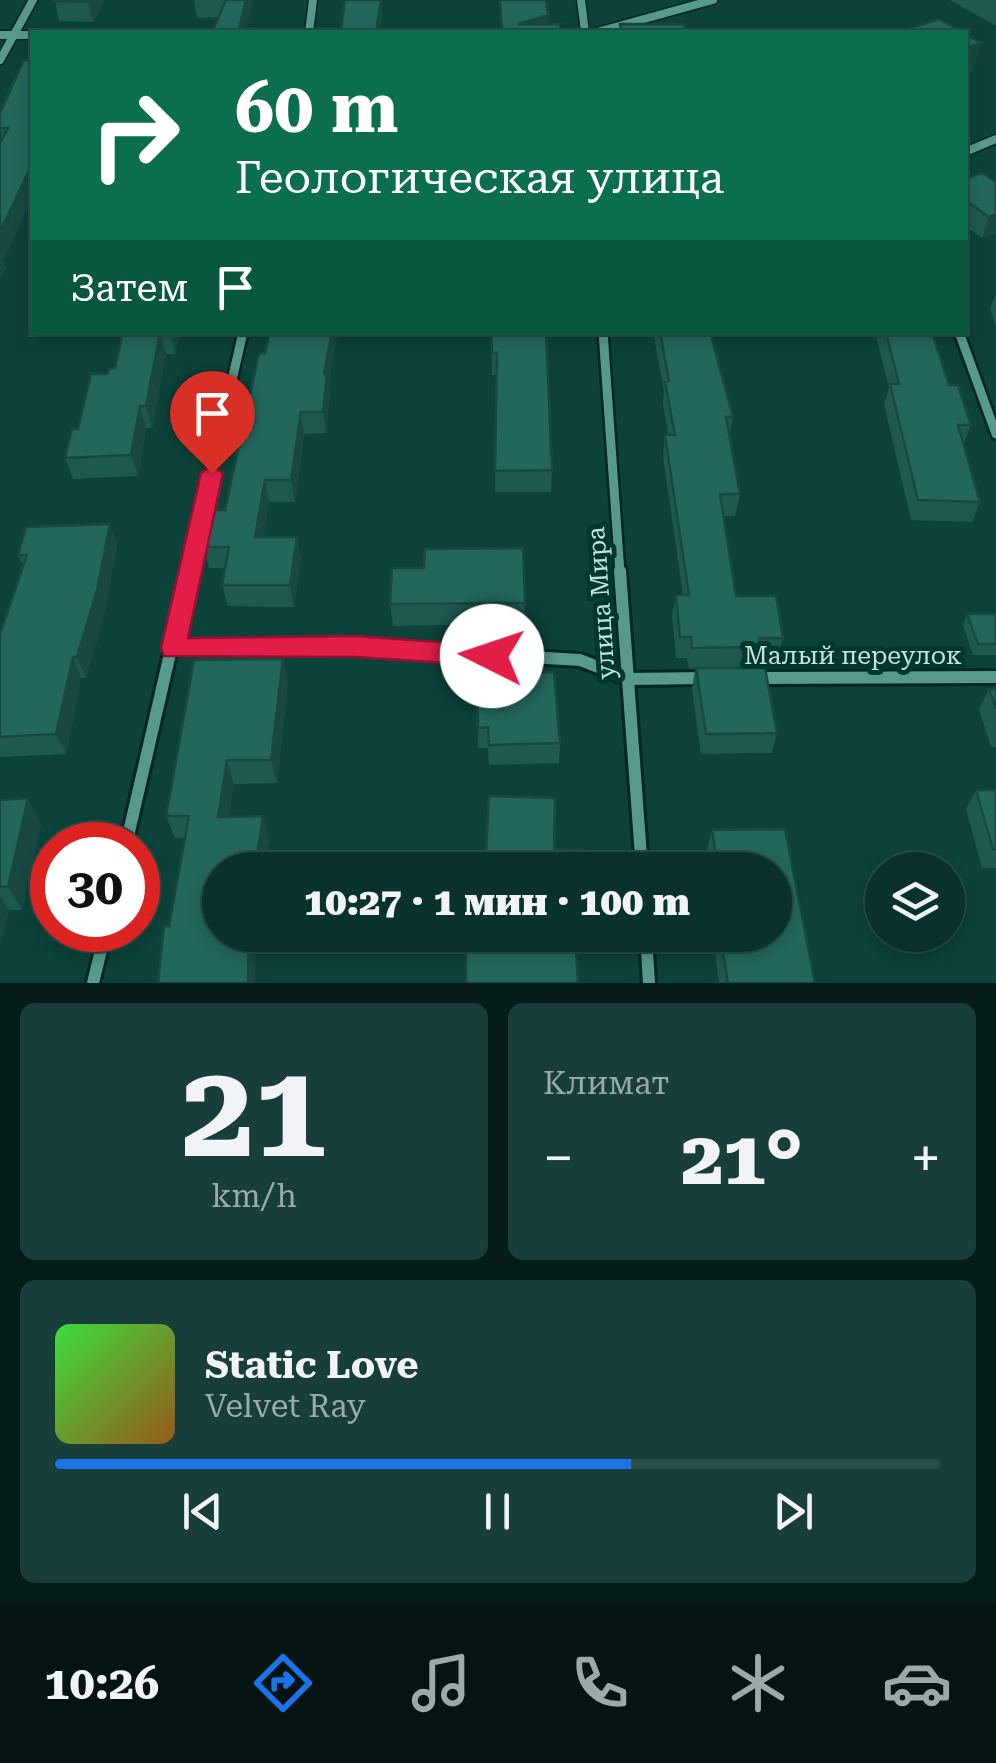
<!DOCTYPE html>
<html lang="ru">
<head>
<meta charset="utf-8">
<style>
  body { margin:0; font-family:"Roboto Serif",serif; background:#173e38; color:#f1f3f6; height:100vh; display:flex; flex-direction:column; font-size:38px; white-space:nowrap }
  * { box-sizing:border-box; margin:0 }
  p { font-size:32px; color:#99aaa9 }
  .icon { flex:none; width:55px; height:55px; fill:none; stroke:currentColor; stroke-width:2; stroke-linecap:round; stroke-linejoin:round }
  .map { position:relative; height:983px; overflow:hidden }
  .sheet { display:flex; flex-direction:column; gap:20px; padding:20px; background:#051c18; flex:1 }
  .sheet>* { flex:none }
  .hud { position:absolute; left:30px; top:30px; width:938px; height:305px; border-radius:0px; box-shadow:0 5px 15px #0003,0 0 0 2px #294d48; background:#0b6e4f; color:#fff; overflow:hidden }
  .buttons { position:absolute; left:865px; top:852px; display:grid; gap:20px }
  .buttons a { display:grid; place-items:center; width:100px; height:100px; border-radius:50%; background:#09322c; box-shadow:0 5px 15px #0003,0 0 0 2px #294d48; font-size:50px }
  .speed { position:absolute; left:30px; top:822px; display:flex; gap:20px; font-size:50px; font-weight:700; text-align:center }
  .speed>* { display:grid; place-content:center; width:130px; height:130px; border-radius:50%; background:#09322c; box-shadow:0 5px 15px #0003,0 0 0 2px #294d48; line-height:1 }
  .speed .limit { border:15px solid #d22; background:#fff; color:#111 }
  .pin { position:absolute; display:grid; place-items:center; width:85px; height:85px; color:#fff; margin:-102px -42px; border-radius:50% 50% 50% 0; rotate:-45deg; box-shadow:0 0 10px #0007 }
  .pin .icon { rotate:45deg }
  .me { position:absolute; width:110px; margin:-55px; rotate:274deg; stroke-linejoin:round; filter:drop-shadow(0 0 8px #0008) }
  .turn { display:flex; align-items:center; gap:35px; height:210px; padding:0 40px; font-size:45px }
  .turn .icon { width:130px; height:130px; stroke-width:2.5 }
  .turn b { display:block; font-size:70px; line-height:85px }
  .then { display:flex; align-items:center; height:95px; padding:0 40px; background:#0003; gap:20px; font-size:38px }
  .big { font-size:75px; font-weight:800; line-height:1.1 }
  .sheet .widget { flex:1; display:flex; flex-direction:column; justify-content:center; gap:15px; min-width:0; padding:0 35px; border-radius:15px; background:#173e38 }
  .sheet .dial { align-items:center; gap:0 }
  .dial b { font-size:130px; line-height:1 }
  .song { display:flex; align-items:center; gap:30px }
  .cover { width:120px; height:120px; border-radius:15px; background:linear-gradient(135deg,hsl(120 70% 55%),hsl(30 70% 35%)) }
  .played { height:10px; border-radius:5px; background:linear-gradient(90deg,#1a73e8 65%,#294d48 65%) }
  .keys { display:flex; justify-content:space-around; direction:ltr }
  .heat { display:flex; justify-content:space-between; align-items:center; font-size:55px; direction:ltr }
  .sheet .tiles { flex:1; display:grid; gap:20px; grid-template-columns:1fr 1fr }
  .widget:last-child { grid-column:span 2 }
  .trip { position:absolute; left:202px; top:852px; width:590px; height:100px; border-radius:50px; background:#09322c; box-shadow:0 5px 15px #0003,0 0 0 2px #294d48; font-weight:800; line-height:100px; text-align:center }
  .tab-bar { display:flex; height:160px; justify-content:space-around; align-items:center; background:#041412; color:#99aaa9 }
  .tab-bar .icon { width:70px; height:70px }
  .tab-bar .current { color:#1a73e8 }
  .tab-bar b { font-size:45px; color:#f1f3f6 }
  .map>svg:first-child { display:block }
  .lines { fill:none; stroke-linecap:round; stroke-linejoin:round }
  .minor-far2-casing { stroke:#022621; stroke-width:11 }
  .minor-far1-casing { stroke:#022621; stroke-width:14 }
  .minor-casing { stroke:#022621; stroke-width:18 }
  .minor-far2 { stroke:#57998c; stroke-width:8 }
  .minor-far1 { stroke:#57998c; stroke-width:9 }
  .minor { stroke:#57998c; stroke-width:12 }
  .wall { fill:#1e594f }
  .shaded-wall { fill:#184840 }
  .building { fill:#23675c; stroke:#184840; stroke-width:2.5 }
  .route { fill:#e11d48; stroke:#92132f; stroke-width:2.5 }
  .labels { text-anchor:middle; dominant-baseline:central; stroke-width:10; stroke-linejoin:round; paint-order:stroke }
  .street-label { font-size:25px; fill:#c3e3dc; stroke:#003830 }
</style>
</head>
<body>
<div class="map">
<svg width="996" height="983" viewBox="0 0 996 983">
  <rect width="100%" height="100%" fill="#0c423a"/>
  <g class="lines">
    <g class="minor-far2-casing">
      <path id="minor-far2" d="M581,0L585,32
        M309,32L313,0
        M597,32L713,0
        M0,35H32
        M0,60L33,0
        M965,152L996,139"/>
    </g>
    <g class="minor-far1-casing">
      <path id="minor-far1" d="M603,332L620,573
        M959,332L996,434
        M188,573L243,332"/>
    </g>
    <g class="minor-casing">
      <path id="minor" d="M620,571L642,870
        M173,648L356,647L580,660L629,679L705,678
        M757,678L996,677
        M126,845L189,571
        M646,935L649,983
        M93,983L106,930"/>
    </g>
    <use href="#minor-far2" class="minor-far2"/>
    <use href="#minor-far1" class="minor-far1"/>
    <use href="#minor" class="minor"/>
  </g>
  <path class="wall" d="M55,0H105L93,22L59,21Z
    M194,0H252L246,29H256L257,32H212L219,17L197,18Z
    M950,0H996V26Z
    M24,60L3,261L6,268L0,279L1,140L0,113Z
    M982,173L996,233L982,238L965,226V179Z
    M996,293V326L990,309Z
    M123,332H180L175,354H166L152,428H146L138,476L73,479L65,458L78,429L115,368Z
    M491,332L552,470L551,492H495L496,375H492Z
    M654,332H710L733,417L729,437L740,494L735,516H724L736,596L783,638L777,659H758L756,668L777,733L772,753L701,754L692,689L695,669H689L687,658H676L672,616L676,595H683L663,456L665,435H668L663,403L664,391L654,338Z
    M875,332H932L949,385L971,425L963,445L980,502L972,522L911,520L884,404L889,388Z
    M265,353L329,385L330,395L326,433L304,434L295,502H269L263,537H297L301,559L294,607L228,606L222,585L225,568H209L204,547L225,510Z
    M110,524L117,545L105,611L86,678H81L66,754L0,757V634L23,566L18,555Z
    M525,603L524,624L393,626L390,604Z
    M967,614H996V655H973L963,625Z
    M477,674L560,743L559,763L489,765L488,748H478Z
    M288,683L277,783L234,784L229,816H263L269,839L265,870H220L255,941L169,926L185,838H175L166,816Z
    M989,689H996V747H991L979,709Z
    M976,790H996V868H982L966,809Z
    M0,800L41,823L22,910H9L0,944Z
    M785,829L815,983H719L714,944L716,935H775V870H710L707,849L712,830Z"/>
  <path class="shaded-wall" d="M89,0H105L93,22L88,2Z
    M246,0H252L246,32L239,29Z
    M381,0L383,14L380,32H376Z
    M548,15L547,32L518,24Z
    M981,43L973,72L965,75V49Z
    M32,164V199L3,261L6,268L0,279V232Z
    M996,214V233L982,238L989,217Z
    M170,332H180L175,354Z
    M332,332H338L329,385L330,395L326,433L323,412L324,374Z
    M160,333L166,354L152,428L146,406Z
    M140,406L146,428L138,476L131,455Z
    M301,412L304,434L295,502L291,480Z
    M265,480L269,502L259,558L255,537Z
    M110,524L117,545L105,611L86,678L77,657Z
    M297,537L301,559L294,607L290,585Z
    M73,657L81,678L66,754L56,734Z
    M283,659L288,683L277,783L271,760Z
    M227,760L234,784L225,839L218,817Z
    M28,798L41,823L22,910L8,887Z
    M263,816L269,839L265,870H255Z
    M0,896L9,910L0,944Z
    M248,935H256L255,983H248Z"/>
  <path class="building" d="M55,0H89L88,2L54,1Z
    M226,0H246L239,29H256L255,32H212Z
    M345,0H381L376,32H320L321,29H341Z
    M500,0H546L548,15L518,24H560V32H502Z
    M939,19L963,32H898Z
    M620,24H684L686,32H621Z
    M965,34L981,43L965,49Z
    M24,60H32V164L0,232V143L8,128H0V113Z
    M982,173L996,182V214L989,217L965,200V179Z
    M123,332H170L160,333L146,406H140L131,455L65,458L72,429H78L91,374H107L109,369L115,368Z
    M270,332H332L324,374H327L323,412H301L291,480H265L255,537H297L290,585H222L229,547H204L212,510H225L259,353H265Z
    M491,332H546L552,470L495,471L497,353H492Z
    M660,332H710L733,417H726L740,494H720L736,596H776L783,638H759L761,647L692,648L691,637H680L676,595H689L665,435H675L665,382L669,381Z
    M886,332H932L949,385H958L971,425H958L980,502L918,500L890,384H899Z
    M110,524L97,590L77,657H73L56,734L0,737V634L27,555H18L26,527Z
    M523,548L525,603L390,604L392,568H424L425,549Z
    M967,614H996V644H978Z
    M283,659L271,760H227L218,817L263,816L255,870H220V935H248V983H158L164,926H169L189,816H166L194,660Z
    M696,668H765L777,733L706,734Z
    M554,672L560,743L489,745L488,727L478,728L477,674Z
    M989,689H996V709Z
    M976,790H996V849H993Z
    M489,796L555,798L554,849L584,850L583,870H485Z
    M28,798L8,887H0V800Z
    M785,829L815,983H728L720,935H775V870H718L712,830Z
    M481,935H575L578,983H466V943H481Z"/>
  <path class="route" d="M212,465L223,473L188,638L356,636L492,646L501,649L504,656L501,663L492,666L356,657L164,656L161,648L201,473Z"/>
  <g class="labels">
    <g class="street-label">
      <text transform="translate(601 603) rotate(-94)">улица Мира</text>
      <text x="853" y="655">Малый переулок</text>
    </g>
  </g>
</svg>
<div class="buttons">
<a><svg class="icon" aria-label="layers" viewBox="0 0 24 24"><path d="M12 4l9 5-9 5-9-5zM3 14l9 5 9-5"/></svg></a>
</div>
<div class="speed"><div class="limit">30</div></div>
<div class="pin" style="left:212px;top:473px;background:#d93025"><svg class="icon" aria-label="arrive" viewBox="0 0 24 24"><path d="M6 21V4h12l-3 4 3 4H6"/></svg></div>
<svg class="me" style="left:492px;top:656px" viewBox="-20 -20 40 40"><circle r="19" fill="#fff"/><path d="M0-13L10 11 0 6-10 11z" fill="#e11d48"/></svg>
<div class="trip">10:27 · 1 мин · 100 m</div>
<div class="hud">
<div class="turn"><svg class="icon" aria-label="right" viewBox="0 0 24 24"><path d="M7 20v-9h11M14 6l5 5-5 5"/></svg><div><b>60 m</b>Геологическая улица</div></div>
<div class="then">Затем<svg class="icon" aria-label="arrive" viewBox="0 0 24 24"><path d="M6 21V4h12l-3 4 3 4H6"/></svg></div>
</div>
</div>
<section class="sheet">
<div class="tiles">
<div class="widget dial"><b>21</b><p>km/h</p></div>
<div class="widget"><p>Климат</p>
<div class="heat"><a>−</a><b class="big">21°</b><a>+</a></div>
</div>
<div class="widget">
<div class="song"><i class="cover"></i><div><b>Static Love</b><p>Velvet Ray</p></div></div>
<div class="played"></div>
<div class="keys"><svg class="icon" aria-label="previous" viewBox="0 0 24 24"><path d="M18 5L8 12l10 7zM5 5v14"/></svg><svg class="icon" aria-label="pause" viewBox="0 0 24 24"><path d="M8 5v14M16 5v14"/></svg><svg class="icon" aria-label="next" viewBox="0 0 24 24"><path d="M6 5l10 7-10 7zM19 5v14"/></svg></div>
</div>
</div>
</section>
<nav class="tab-bar">
<b>10:26</b>
<svg class="icon current" aria-label="directions" viewBox="0 0 24 24"><path d="M12 3l9 9-9 9-9-9zM9 14v-3h6M13 9l2 2-2 2"/></svg>
<svg class="icon" aria-label="music" viewBox="0 0 24 24"><path d="M9 18V5l10-2v13"/><circle cx="6" cy="18" r="3"/><circle cx="16" cy="16" r="3"/></svg>
<svg class="icon" aria-label="phone" viewBox="0 0 24 24"><path d="M5 4h4l2 5-3 2q2 4 5 5l2-3 5 2v4C11 20 4 13 5 4z"/></svg>
<svg class="icon" aria-label="climate" viewBox="0 0 24 24"><path d="M12 3v18M4 7l16 10M4 17L20 7"/></svg>
<svg class="icon" aria-label="car" viewBox="0 0 24 24"><path d="M5 17H2v-5l4-1 3-4h7l3 4 3 1v5h-3M9 17h6M6 11h13"/><circle cx="7" cy="17" r="2"/><circle cx="17" cy="17" r="2"/></svg>
</nav>
</body>
</html>
